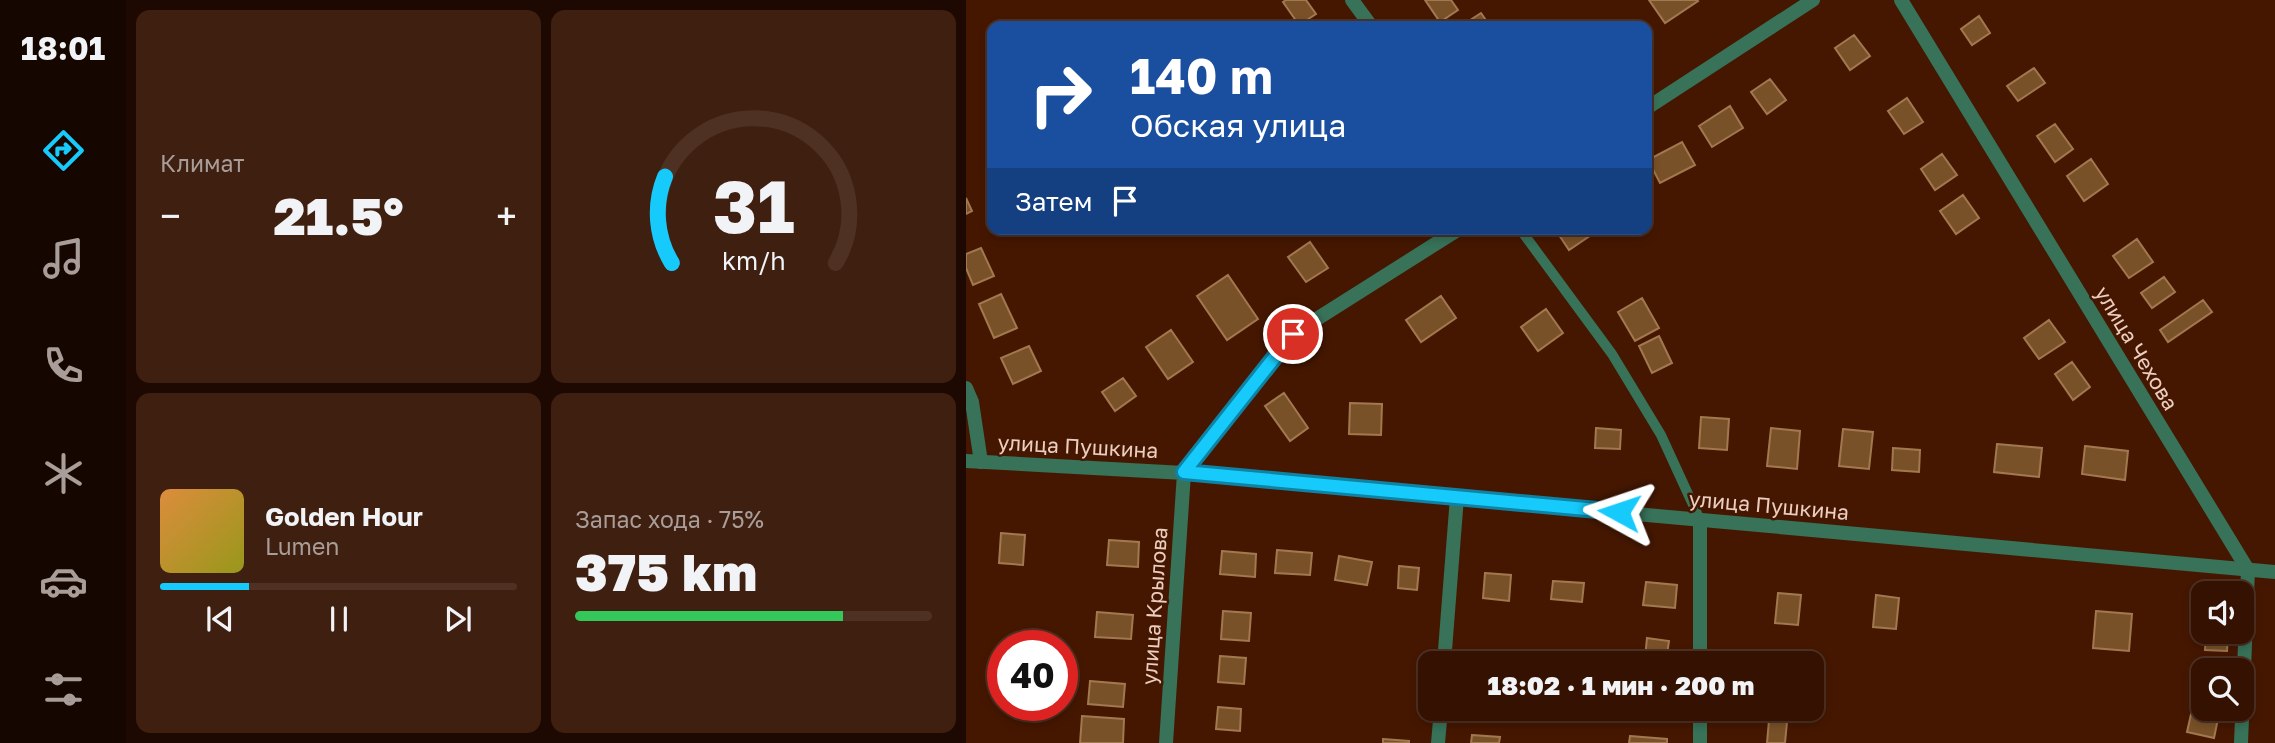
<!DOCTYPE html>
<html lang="ru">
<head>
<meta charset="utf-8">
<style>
  body { margin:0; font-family:"Golos Text",sans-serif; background:#3f1f10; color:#f1f3f6; height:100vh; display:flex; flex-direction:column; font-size:26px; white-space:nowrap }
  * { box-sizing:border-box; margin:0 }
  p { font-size:23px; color:#a99d99 }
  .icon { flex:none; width:38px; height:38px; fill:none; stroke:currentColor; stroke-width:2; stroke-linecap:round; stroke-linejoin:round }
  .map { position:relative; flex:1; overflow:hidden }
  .panel { display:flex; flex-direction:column; gap:10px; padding:10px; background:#1d0901; width:840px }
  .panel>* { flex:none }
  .hud { position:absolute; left:21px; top:21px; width:665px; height:214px; border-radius:14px; box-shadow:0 4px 10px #0003,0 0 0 2px #4e3123; background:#1a4fa0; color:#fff; overflow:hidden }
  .controls { position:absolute; left:1225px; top:581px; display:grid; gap:14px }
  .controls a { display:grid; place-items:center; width:63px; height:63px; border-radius:14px; background:#341101; box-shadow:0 4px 10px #0003,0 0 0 2px #4e3123; font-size:35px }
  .speed { position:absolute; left:21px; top:630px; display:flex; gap:14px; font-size:35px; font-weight:700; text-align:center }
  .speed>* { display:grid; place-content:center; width:91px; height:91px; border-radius:50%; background:#341101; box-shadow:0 4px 10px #0003,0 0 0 2px #4e3123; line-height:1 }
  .speed .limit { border:10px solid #d22; background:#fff; color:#111 }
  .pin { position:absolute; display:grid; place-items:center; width:60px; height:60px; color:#fff; margin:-30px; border:4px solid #fff; border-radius:50%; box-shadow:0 2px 7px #0007 }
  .me { position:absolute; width:77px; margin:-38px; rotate:275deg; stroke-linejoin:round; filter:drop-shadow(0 0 5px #0008) }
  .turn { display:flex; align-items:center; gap:24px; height:147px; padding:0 28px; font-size:32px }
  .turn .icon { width:91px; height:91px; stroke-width:2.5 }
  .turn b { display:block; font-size:49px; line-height:60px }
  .then { display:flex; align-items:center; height:66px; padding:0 28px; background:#0003; gap:14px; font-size:26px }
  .big { font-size:52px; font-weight:800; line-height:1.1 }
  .panel .card { flex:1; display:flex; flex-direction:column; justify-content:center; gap:10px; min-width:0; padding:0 24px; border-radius:14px; background:#3f1f10 }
  .panel .dial { align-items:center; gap:0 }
  .dial svg { height:182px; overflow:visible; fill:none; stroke:#4e3123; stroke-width:7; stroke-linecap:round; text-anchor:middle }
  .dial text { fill:#f1f3f6; stroke:none }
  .song { display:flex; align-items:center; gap:21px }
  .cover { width:84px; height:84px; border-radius:10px; background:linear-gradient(135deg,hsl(30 70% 55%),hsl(60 70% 35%)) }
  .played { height:7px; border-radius:4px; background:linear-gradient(90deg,#16cafb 25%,#4e3123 25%) }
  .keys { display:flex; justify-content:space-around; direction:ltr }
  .heat { display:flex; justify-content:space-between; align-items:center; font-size:38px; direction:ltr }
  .charge { height:10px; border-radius:5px; background:linear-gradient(90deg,#34c759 75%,#4e3123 0) }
  .panel .tiles { flex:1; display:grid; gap:10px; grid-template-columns:repeat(2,1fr) }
  .trip { position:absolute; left:452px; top:651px; width:406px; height:70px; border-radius:14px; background:#341101; box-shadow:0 4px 10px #0003,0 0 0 2px #4e3123; font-weight:800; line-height:70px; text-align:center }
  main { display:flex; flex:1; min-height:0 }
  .menu { display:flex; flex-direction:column; width:126px; justify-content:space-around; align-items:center; background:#150700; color:#a99d99 }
  .menu .icon { width:49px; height:49px }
  .menu .selected { color:#16cafb }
  .menu b { font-size:32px; color:#f1f3f6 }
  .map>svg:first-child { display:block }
  .building { fill:#795128; stroke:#a2784f; stroke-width:2 }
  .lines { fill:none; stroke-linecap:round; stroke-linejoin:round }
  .service { stroke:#377259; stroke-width:10 }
  .minor { stroke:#377259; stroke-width:14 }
  .tertiary { stroke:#377259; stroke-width:14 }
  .route-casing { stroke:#0e83a3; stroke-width:18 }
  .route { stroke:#16cafb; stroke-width:12 }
  .labels { text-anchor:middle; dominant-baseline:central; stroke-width:5; stroke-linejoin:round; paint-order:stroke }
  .street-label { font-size:21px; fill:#eccec1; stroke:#451701 }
</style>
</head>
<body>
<main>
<nav class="menu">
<b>18:01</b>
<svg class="icon selected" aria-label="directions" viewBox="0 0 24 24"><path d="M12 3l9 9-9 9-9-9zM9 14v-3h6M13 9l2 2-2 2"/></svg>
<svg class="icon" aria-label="music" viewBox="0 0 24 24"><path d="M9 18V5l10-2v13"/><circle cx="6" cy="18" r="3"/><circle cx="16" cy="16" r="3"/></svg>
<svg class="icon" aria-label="phone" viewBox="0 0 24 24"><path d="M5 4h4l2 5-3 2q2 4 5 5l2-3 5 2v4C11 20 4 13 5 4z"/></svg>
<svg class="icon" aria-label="climate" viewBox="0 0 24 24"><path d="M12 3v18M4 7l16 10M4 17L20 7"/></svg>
<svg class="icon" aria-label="car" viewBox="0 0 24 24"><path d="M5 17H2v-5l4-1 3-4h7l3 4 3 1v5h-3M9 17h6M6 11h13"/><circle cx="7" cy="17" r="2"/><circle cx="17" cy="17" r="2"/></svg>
<svg class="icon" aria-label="filters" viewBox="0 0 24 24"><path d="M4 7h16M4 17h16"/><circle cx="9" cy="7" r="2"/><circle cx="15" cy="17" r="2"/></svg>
</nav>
<section class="panel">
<div class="tiles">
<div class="card"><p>Климат</p>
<div class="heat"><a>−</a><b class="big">21.5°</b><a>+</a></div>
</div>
<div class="card dial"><svg viewBox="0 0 100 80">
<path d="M14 69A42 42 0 1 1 86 69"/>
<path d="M14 69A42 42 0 0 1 11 31" stroke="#16cafb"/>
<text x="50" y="56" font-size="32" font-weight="700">31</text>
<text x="50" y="72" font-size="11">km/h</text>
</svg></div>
<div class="card">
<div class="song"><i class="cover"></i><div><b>Golden Hour</b><p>Lumen</p></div></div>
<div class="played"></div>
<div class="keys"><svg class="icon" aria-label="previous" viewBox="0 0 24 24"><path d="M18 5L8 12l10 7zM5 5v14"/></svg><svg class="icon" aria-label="pause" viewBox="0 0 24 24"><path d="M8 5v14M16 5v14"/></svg><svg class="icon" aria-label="next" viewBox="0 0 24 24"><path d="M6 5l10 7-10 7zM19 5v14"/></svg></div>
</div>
<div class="card"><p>Запас хода · 75%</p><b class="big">375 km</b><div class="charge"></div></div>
</div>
</section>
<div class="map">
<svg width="1309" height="743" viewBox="0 0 1309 743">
  <rect width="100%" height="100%" fill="#451701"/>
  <path class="building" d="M320,0H340L350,14L333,25L317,2Z
    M459,0H485L492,10L474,22Z
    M683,0H731L732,1L699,23Z
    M515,13L524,26H495Z
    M1013,16L1024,33L1006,45L995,29Z
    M888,35L904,56L884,70L869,48Z
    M1068,68L1079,83L1052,101L1041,86Z
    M804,79L820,100L801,114L785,92Z
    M941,98L957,122L938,134L922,111Z
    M764,106L777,128L746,147L733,126Z
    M1089,124L1107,149L1089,162L1071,136Z
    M716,142L729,165L694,183L682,160Z
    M976,154L991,175L969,190L955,169Z
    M1125,159L1142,184L1118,201L1101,176Z
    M997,195L1013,218L990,234L974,211Z
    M0,198L6,211L0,214Z
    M589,229H634L603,250Z
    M1171,239L1187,262L1163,278L1147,256Z
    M344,242L362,268L340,282L322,257Z
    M15,248L28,276L7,285L0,268V254Z
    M262,275L292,319L261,340L231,296Z
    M1198,277L1209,292L1186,308L1175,293Z
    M35,294L51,328L28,338L13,304Z
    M475,296L490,318L455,342L440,320Z
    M676,298L693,328L669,341L652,312Z
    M1237,300L1246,312L1202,342L1194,330Z
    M580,309L597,333L572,351L555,327Z
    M1083,320L1099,342L1073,359L1058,338Z
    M205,330L227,362L202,379L180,347Z
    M693,336L706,363L686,373L673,346Z
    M63,346L75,371L47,384L35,358Z
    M1106,362L1124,387L1107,400L1089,374Z
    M157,378L170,396L149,411L136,392Z
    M318,393L342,428L324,441L299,406Z
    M384,403L416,404L415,435L383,434Z
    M735,417L763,419L761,450L733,448Z
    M630,428L655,430L654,449L629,448Z
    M805,428L834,431L831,469L801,466Z
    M877,429L907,432L903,469L873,466Z
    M1031,444L1076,448L1073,477L1028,472Z
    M1119,446L1162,451L1159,480L1116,474Z
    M927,448L954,450L953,472L926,470Z
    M35,533L59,535L57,565L33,563Z
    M143,540L173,542L172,567L141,565Z
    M311,550L346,553L344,575L309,573Z
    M256,551L290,554L289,577L254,574Z
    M373,556L406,562L401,585L369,580Z
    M433,566L453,568L451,590L432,588Z
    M519,573L545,575L543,601L517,598Z
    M587,581L618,583L616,602L585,599Z
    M680,582L711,585L709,608L677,605Z
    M812,593L835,595L832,625L809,623Z
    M910,595L933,598L930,629L907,627Z
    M257,611L285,613L283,641L255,639Z
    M1130,611L1166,614L1163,651L1127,648Z
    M131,612L167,615L165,639L129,637Z
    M1240,632H1262L1261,651L1239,650Z
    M681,638L703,641L700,661L679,658Z
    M805,653L833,656L832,663H804Z
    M254,656L280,658L278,684L252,682Z
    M124,681L159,684L157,707L122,704Z
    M1228,701L1237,703V709H1254L1248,738L1221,732Z
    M252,707L275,709L274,731L250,729Z
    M116,716L158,719L157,743H114Z
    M803,720L821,722L819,743H801Z
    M506,735L534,737L533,743H505Z
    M664,736L701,739V743H663Z
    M417,739L443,741V743H417Z"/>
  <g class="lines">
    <path class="service" d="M554,229L646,354L695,435L734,520"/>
    <path class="minor" d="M386,0L405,26
      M935,0L1282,570L1275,743
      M681,108L847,0
      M0,388L6,402L15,462
      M218,473L327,334L493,229
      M734,520V663
      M478,663L491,497
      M734,709V743
      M472,743L475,709"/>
    <path class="tertiary" d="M0,461L218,473L1309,572
      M200,743L218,473"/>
  </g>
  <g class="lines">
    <g class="route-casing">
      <path id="route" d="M327,334L218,472L653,512"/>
    </g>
    <use href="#route" class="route"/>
  </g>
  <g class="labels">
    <g class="street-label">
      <text transform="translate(1171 348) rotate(59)">улица Чехова</text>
      <text transform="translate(112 446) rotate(3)">улица Пушкина</text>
      <text transform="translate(803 505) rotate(5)">улица Пушкина</text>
      <text transform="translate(188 606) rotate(-86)">улица Крылова</text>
    </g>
  </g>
</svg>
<div class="controls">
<a><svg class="icon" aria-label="sound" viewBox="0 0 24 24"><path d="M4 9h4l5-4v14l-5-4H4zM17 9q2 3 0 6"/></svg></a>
<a><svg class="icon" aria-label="search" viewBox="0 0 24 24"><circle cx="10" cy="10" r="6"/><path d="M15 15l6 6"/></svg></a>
</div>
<div class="speed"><div class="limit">40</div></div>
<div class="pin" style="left:327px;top:334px;background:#d93025"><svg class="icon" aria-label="arrive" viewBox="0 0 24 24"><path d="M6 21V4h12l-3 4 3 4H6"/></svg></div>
<svg class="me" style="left:653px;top:512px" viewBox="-20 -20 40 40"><path d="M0-17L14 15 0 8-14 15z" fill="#16cafb" stroke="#fff" stroke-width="4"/></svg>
<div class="trip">18:02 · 1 мин · 200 m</div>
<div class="hud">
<div class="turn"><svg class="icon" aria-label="right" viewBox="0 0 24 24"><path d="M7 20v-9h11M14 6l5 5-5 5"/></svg><div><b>140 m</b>Обская улица</div></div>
<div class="then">Затем<svg class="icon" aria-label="arrive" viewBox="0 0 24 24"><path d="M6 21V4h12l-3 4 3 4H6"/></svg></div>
</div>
</div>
</main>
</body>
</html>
